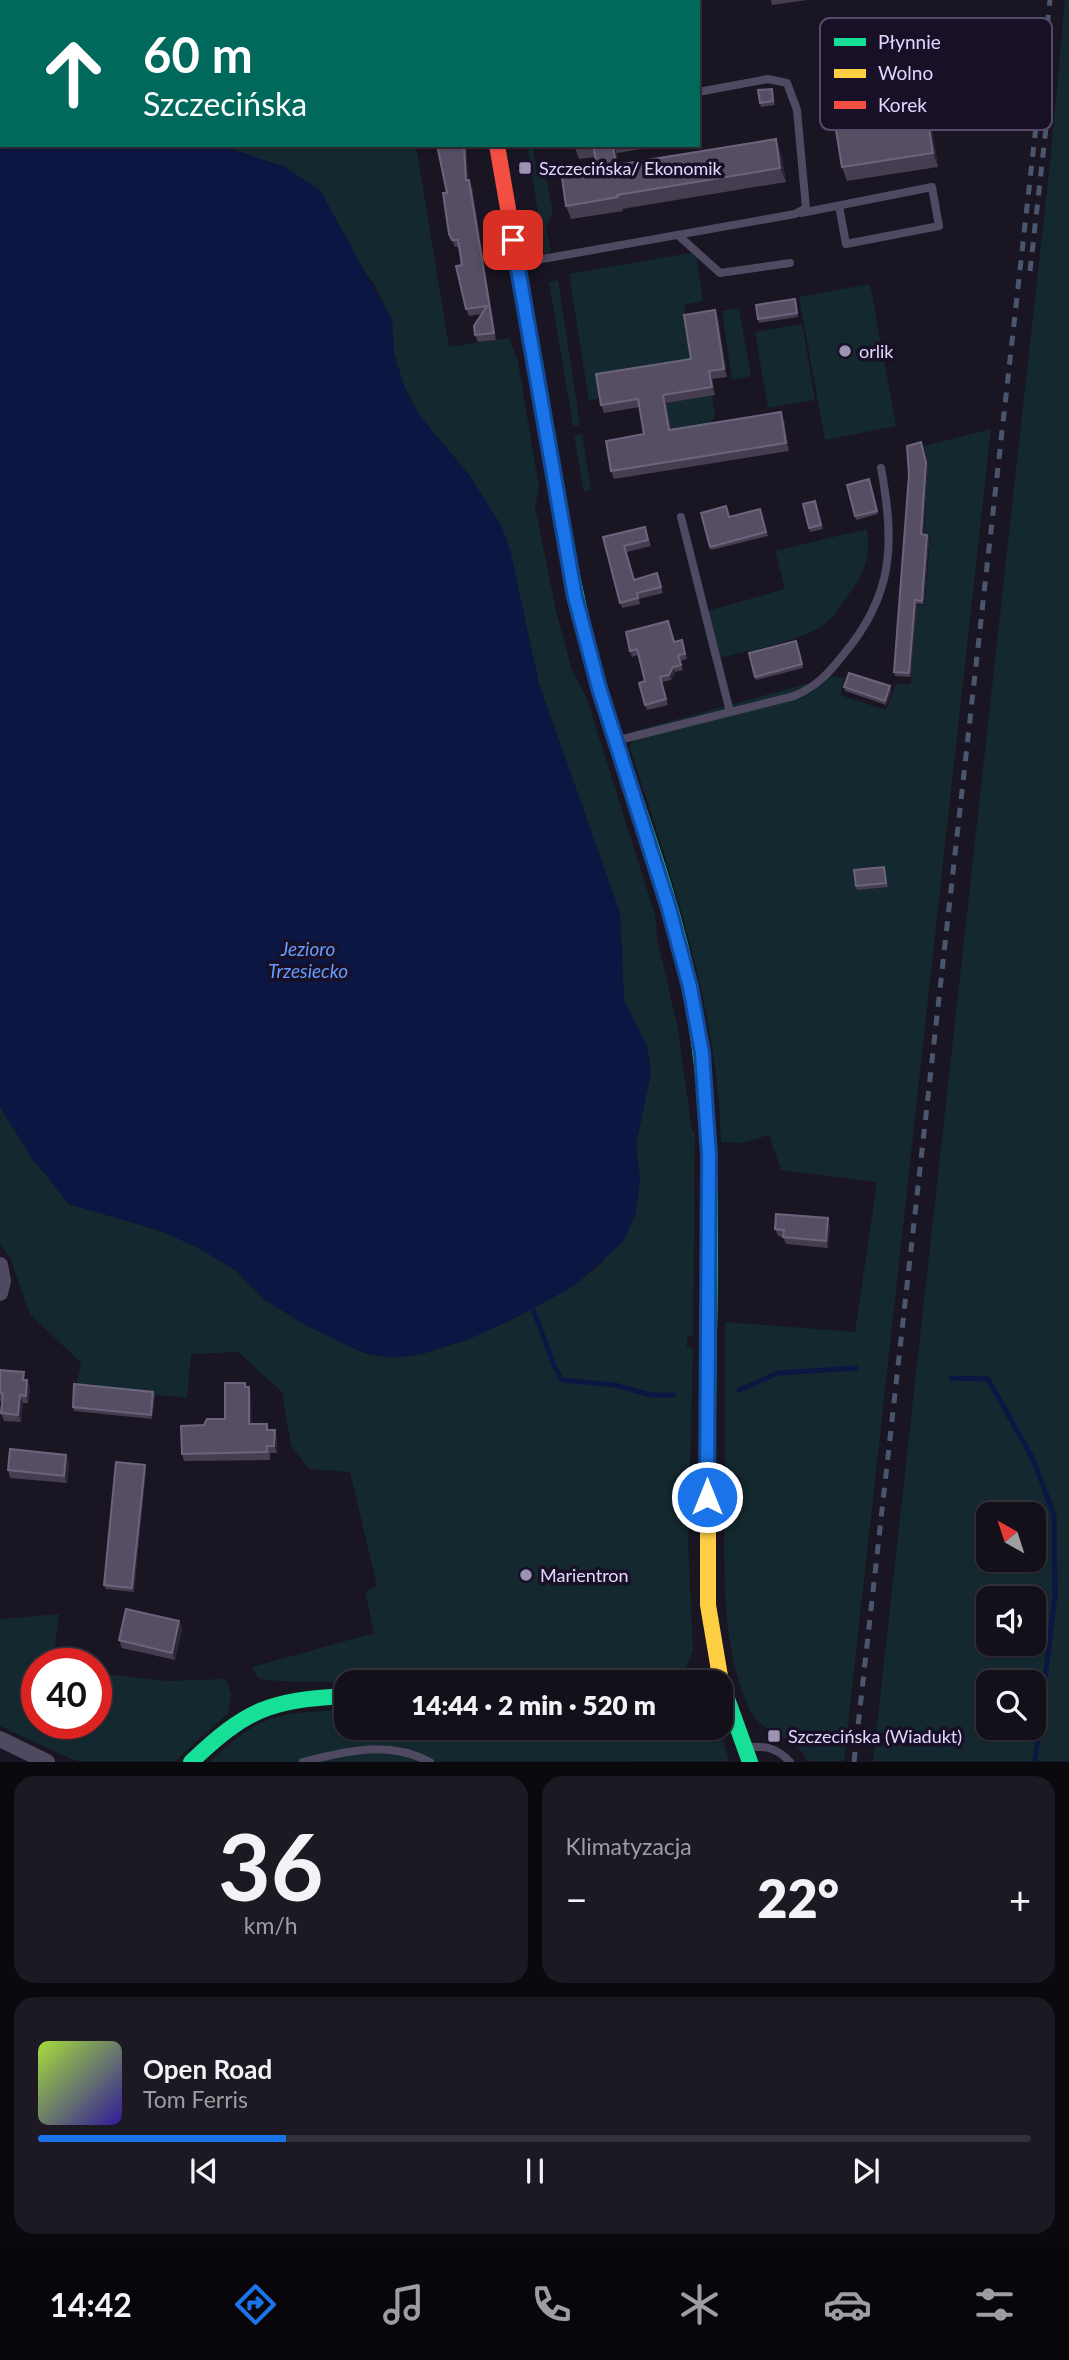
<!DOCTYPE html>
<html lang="pl">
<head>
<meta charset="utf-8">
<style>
  body { margin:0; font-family:Lato,sans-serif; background:#1c1923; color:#f1f3f6; height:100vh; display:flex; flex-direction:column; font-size:26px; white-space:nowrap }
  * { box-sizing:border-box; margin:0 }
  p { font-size:23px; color:#9d9da2 }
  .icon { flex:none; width:38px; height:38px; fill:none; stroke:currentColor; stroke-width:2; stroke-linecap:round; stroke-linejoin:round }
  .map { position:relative; height:1762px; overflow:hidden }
  .details { display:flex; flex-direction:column; gap:14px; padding:14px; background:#0a090e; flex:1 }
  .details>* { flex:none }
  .top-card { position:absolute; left:0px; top:0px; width:700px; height:147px; box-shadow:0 2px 5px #0004,0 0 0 2px #323039; background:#00695c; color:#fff; overflow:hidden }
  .needle { width:46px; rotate:321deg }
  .buttons { position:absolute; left:976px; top:1502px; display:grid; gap:14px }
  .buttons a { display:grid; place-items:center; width:70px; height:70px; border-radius:14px; background:#13101a; box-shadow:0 2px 5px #0004,0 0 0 2px #323039; font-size:35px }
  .speed { position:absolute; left:21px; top:1648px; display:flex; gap:14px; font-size:35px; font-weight:700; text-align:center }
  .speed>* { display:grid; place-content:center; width:91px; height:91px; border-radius:50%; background:#13101a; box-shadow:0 2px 5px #0004,0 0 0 2px #323039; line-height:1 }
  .speed .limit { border:10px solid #d22; background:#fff; color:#111 }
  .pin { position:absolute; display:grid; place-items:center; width:60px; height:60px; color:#fff; margin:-30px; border-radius:14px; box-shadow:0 4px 10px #0006 }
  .me { position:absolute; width:77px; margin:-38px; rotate:0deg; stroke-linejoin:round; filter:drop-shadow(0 0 5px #0008) }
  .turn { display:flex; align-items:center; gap:24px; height:147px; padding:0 28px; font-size:32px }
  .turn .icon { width:91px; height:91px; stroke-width:2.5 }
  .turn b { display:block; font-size:49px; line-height:60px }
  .big { font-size:52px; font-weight:800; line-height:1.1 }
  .details .widget { flex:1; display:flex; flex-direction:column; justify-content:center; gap:10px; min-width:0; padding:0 24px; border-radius:21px; background:#1c1923 }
  .details .dial { align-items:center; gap:0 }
  .dial b { font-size:91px; line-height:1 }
  .song { display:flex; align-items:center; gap:21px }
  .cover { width:84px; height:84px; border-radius:10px; background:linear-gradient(135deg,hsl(80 70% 55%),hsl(250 70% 35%)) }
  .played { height:7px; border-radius:4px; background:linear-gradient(90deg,#1a73e8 25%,#323039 25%) }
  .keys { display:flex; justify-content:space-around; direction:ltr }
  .heat { display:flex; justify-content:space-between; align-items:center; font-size:38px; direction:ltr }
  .details .tiles { flex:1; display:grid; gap:14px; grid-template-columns:1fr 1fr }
  .widget:last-child { grid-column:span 2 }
  .trip { position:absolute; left:334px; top:1670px; width:399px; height:70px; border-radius:21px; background:#13101a; box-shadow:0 2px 5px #0004,0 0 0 2px #323039; font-weight:800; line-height:70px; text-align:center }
  .tabs { display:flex; height:112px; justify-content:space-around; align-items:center; background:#08060a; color:#9d9da2 }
  .tabs .icon { width:49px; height:49px }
  .tabs .active { color:#1a73e8 }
  .tabs b { font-size:32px; color:#f1f3f6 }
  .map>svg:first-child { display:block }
  .green { fill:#14292f; fill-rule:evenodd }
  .water { fill:#0c1642 }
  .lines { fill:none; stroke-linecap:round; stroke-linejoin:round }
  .stream { stroke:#0c1642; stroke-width:5 }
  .lane { stroke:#4f4a62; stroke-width:8 }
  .street { stroke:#4f4a62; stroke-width:16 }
  .fast { stroke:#16e098; stroke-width:16 }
  .slow { stroke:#ffcf43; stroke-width:16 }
  .jam { stroke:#f24e42; stroke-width:16 }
  .rail { stroke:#49566d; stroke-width:5; stroke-dasharray:10 9; stroke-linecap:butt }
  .wall { fill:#453e51 }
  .shaded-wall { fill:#2c2736 }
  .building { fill:#564f64; stroke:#6c647c; stroke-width:2 }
  .route-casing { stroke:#114b97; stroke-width:18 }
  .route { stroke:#1a73e8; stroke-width:12 }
  .poi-dot { fill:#9c92b2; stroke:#181027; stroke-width:2.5 }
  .labels { text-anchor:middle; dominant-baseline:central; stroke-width:7; stroke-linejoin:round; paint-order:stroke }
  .poi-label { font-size:18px; fill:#e2d6ff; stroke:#181027; text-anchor:start }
  .water-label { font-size:19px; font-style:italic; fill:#659cfd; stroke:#181027 }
  .key { fill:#181027; stroke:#554b68; stroke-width:2 }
  .key-label { font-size:19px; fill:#e2d6ff }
</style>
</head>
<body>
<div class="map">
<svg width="1069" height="1762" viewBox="0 0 1069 1762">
  <rect width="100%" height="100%" fill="#191522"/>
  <path class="green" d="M1065,0H1069V1761H873L1050,164ZM989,1514H1034V1559H989ZM989,1598H1034V1643H989ZM989,1682H1034V1727H989Z
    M219,145H416L449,347L509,338L518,362L539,488L535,507L556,611L572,670L587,699L655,915L657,938L678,1029L692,1131H695L693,1336H687V1347L693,1348L688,1544L693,1651L686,1668L668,1680L346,1683C327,1681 271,1683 258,1678L252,1667L374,1633L365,1592L377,1586L350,1472L309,1469L291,1446L282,1392L238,1352L191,1354L187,1398L76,1387L81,1363L30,1314L10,1258L0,1245V1107L32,1158L69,1204L161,1231L199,1248L235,1270L264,1299L305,1325L364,1353L391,1358L422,1354L509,1321L572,1287L603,1262L640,1180L636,1144L651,1073L647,1046L624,1000L620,913L539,684L520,597L470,476L419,415L404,386L394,353L392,321L374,284L285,167Z
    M527,145H533L536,169L546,179L553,212L546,228L551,251L545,256Z
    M696,252L703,301L684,305L694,367L589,401L569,274Z
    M558,280L580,425L573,426L549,282Z
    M870,284L896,426L825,440L799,297Z
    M739,308L751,376L732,380L722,311Z
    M802,324L815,400L768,408L755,332Z
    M712,395L715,417L709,423L670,429L666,403Z
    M991,429L844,1761H807C796,1735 761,1735 749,1709C720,1643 724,1564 725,1493C725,1436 725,1379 725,1322L855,1332L877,1182L781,1170L769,1135L742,1143L721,1142C717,1004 672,878 630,748L634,731L832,677H845L840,695L886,710L896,684H911L917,605H925L930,537H924L928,465L924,446Z
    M582,434L591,490L584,492L574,435Z
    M867,529C870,555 866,573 849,594C841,604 836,615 826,623C800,643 744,651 712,660L700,613L785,589L775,551Z
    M59,1614L53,1664H37V1724H96V1673L168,1681L226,1679L231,1694L228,1713L175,1761H76L0,1726V1619Z
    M346,1710V1727H719L729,1761L210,1762C260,1713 279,1713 346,1710Z"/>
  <path class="water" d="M0,0H151L2,2V145H219L285,167L320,190L392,321L394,353L404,386L419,415L470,476L501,525L510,549L539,684L620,913L624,1000L647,1046L651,1073L636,1144L640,1180L636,1214L622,1243L572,1287L509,1321L467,1340L422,1354L391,1358L364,1353L305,1325L264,1299L235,1270L199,1248L161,1231L69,1204L32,1158L0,1107Z"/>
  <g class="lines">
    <path class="stream" d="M533,1309L555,1368L562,1380L615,1385L651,1395H674
      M951,1378L988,1379L1034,1461L1054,1515L1055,1596L1035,1762
      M739,1390L778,1373L856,1368"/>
    <path class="lane" d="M801,213L932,187L939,226L846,244L839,206
      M679,236L720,273L790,263
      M520,263L795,214L806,208L797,110L787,83L768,79L698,92
      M681,517L730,712
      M619,740L794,696C816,687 829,673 843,655C894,595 895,543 881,468
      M746,1747C766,1746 776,1747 790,1762
      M303,1762C347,1751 388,1740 430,1762"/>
    <path class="street" d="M0,1265L3,1281L0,1293
      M0,1739L47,1762"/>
    <path class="fast" d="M473,0L474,2
      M558,498C569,563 581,627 600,690C629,789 670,887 690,989C718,1126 709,1269 708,1408
      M721,1682L750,1762
      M191,1762C247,1709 269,1700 346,1696"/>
    <path class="slow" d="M708,1408V1605L721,1682"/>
    <path class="jam" d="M497,145L558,498"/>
    <path class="rail" d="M1030,271L1049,101
      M854,1762L1050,0"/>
  </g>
  <path class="wall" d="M771,0H807L772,5Z
    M914,36L919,50L938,167L847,181L842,167Z
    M773,92L775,105L761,107L760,103Z
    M437,145H465L466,147L468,180L472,187L496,340L478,342L475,335L482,314L469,316L466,309L459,247H455L449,234L447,193Z
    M574,145H667L617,153L618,164L781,153L786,182L622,209L623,211L571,219L566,206L598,172L595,157L579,159Z
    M796,303L798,317L759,323L758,319Z
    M718,318L727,377L712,379L715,395L666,403L671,430L784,420L789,451L614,479L611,471L644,434L640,407L604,413L601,405L691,359Z
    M928,465L923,534L927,535L929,538L924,604H917L911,677L895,676L894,672Z
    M869,479L878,514L856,520L855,516Z
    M815,501L823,529L810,532L809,528Z
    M760,509L768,536L711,550L701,513L729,517Z
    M645,527L651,546L627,552L634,580L659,579L663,593L639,599L640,604L622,608L603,537Z
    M668,621L674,642L684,646L687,659L680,661L683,670L675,672L671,680L662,682L668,705L647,710L645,705V681L638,655L632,657L630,651Z
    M796,641L803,668L756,680L755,677Z
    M844,687L892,690L886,705L845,691Z
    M884,867L888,887L857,890L856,886Z
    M830,1225L828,1248L786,1244L783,1237L778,1236L775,1229Z
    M0,1370L27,1380L30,1388L28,1403H23L21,1422L4,1421L1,1413L2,1401H0Z
    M247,1387L251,1394V1424H267L269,1430L277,1437V1453H270V1460L184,1461L182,1454L204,1425L225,1419Z
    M153,1392L155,1395L152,1419L74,1411L73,1407Z
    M69,1462L67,1483L10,1478L8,1470Z
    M146,1470L134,1592L106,1589L104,1585Z
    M179,1621L182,1628L175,1660L122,1648L119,1640Z"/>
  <path class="shaded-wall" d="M914,36L919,50L938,167L933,153Z
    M776,139L781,153L786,182L780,168Z
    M464,145L466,147L469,187L466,180Z
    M613,145H614L617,153L621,178L616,165Z
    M469,180L472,187L496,340L494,333Z
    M715,310L718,318L727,377L724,369Z
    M709,371L712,379L715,395L712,387Z
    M663,395L666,403L672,438L669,430Z
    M781,412L784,420L789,451L786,443Z
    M921,442L928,465L922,538L921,534Z
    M927,535L929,538L924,604L922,601Z
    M915,600L917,604L911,677L909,673Z
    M673,667L675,672L671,680L669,675Z
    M890,686L892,690L886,705L885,701Z
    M828,1218L830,1225L828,1248L826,1241Z
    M27,1380L30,1388L28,1403L26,1396Z
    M249,1387L251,1394L252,1432L249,1424Z
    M153,1392L155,1395L152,1419L151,1415Z
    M20,1395L23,1403L21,1422L18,1415Z
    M275,1430L277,1437V1453L274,1446Z
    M66,1455L69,1462L67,1483L64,1476Z
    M145,1465L146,1470L134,1592L132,1588Z
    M179,1621L182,1628L175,1660L172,1653Z"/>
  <path class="building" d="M243,0H270V2H230Z
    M321,0H365L366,2H322Z
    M564,0H684V2H556Z
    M914,36L933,153L842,167L823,50Z
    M772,89L773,101L760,103L758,90Z
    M776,139L780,168L617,195L618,197L566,206L562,178L598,172L593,145H613L616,165Z
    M437,145H464L466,180H469L494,333L475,335L474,326L487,306L466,309L456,266L462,265L458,240H452L449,234L443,193H447Z
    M795,299L797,313L758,319L756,305Z
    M715,310L724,369L709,371L712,387L663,395L669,430L781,412L786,443L611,471L606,441L644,434L638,399L601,405L596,374L691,359L684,315Z
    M921,442L926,462L921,534L927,535L922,601L915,600L909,673L894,672L909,475L907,446Z
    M869,479L877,511L855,516L847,485Z
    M815,501L821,525L809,528L803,504Z
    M726,506L729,517L760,509L766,532L710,547L701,513Z
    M645,527L648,540L624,546L634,580L657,573L661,587L637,593L638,598L620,603L603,537Z
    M668,621L674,642L682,640L685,654L678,655L681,665L673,667L669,675L660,677L666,699L645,705L639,683L645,681L637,649L630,651L626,632Z
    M796,641L802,664L755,677L749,653Z
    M849,673L890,686L885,701L844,687Z
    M884,867L886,883L856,886L854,870Z
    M776,1214L828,1218L826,1241L783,1237L784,1230L775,1229Z
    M0,1370L24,1372L23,1380H27L26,1396L20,1395L18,1415L1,1413L3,1394L0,1393Z
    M225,1383H245V1387H249V1424H267V1430H275L274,1446H267V1452L182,1454L181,1426L204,1425L207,1419H225Z
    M74,1384L153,1392L151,1415L73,1407Z
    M10,1449L66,1455L64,1476L8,1470Z
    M116,1462L145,1465L132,1588L104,1585Z
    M126,1609L179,1621L172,1653L119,1640Z"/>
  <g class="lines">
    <g class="route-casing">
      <path id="route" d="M513,240L575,597L599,688L668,905L690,987L702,1053L709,1155L707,1497"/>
    </g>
    <use href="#route" class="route"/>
  </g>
  <g class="poi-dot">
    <rect x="518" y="161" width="14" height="14" rx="3.5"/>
    <circle cx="845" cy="351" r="7"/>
    <circle cx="526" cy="1575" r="7"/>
    <rect x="767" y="1729" width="14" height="14" rx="3.5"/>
  </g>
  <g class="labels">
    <g class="poi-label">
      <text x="539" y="168">Szczecińska/ Ekonomik</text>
      <text x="859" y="351">orlik</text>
      <text x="540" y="1575">Marientron</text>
      <text x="788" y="1736">Szczecińska (Wiadukt)</text>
    </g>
    <g class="water-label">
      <text x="308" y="948">Jezioro<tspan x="308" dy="22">Trzesiecko</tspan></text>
    </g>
  </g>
  <rect x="820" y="18" width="232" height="112" rx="10" class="key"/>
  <rect x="834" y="38" width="32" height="8" fill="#16e098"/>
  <rect x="834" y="69" width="32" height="9" fill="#ffcf43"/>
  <rect x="834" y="101" width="32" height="8" fill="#f24e42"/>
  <g class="key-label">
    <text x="878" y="49">Płynnie</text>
    <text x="878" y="80">Wolno</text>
    <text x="878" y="112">Korek</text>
  </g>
</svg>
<div class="buttons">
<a><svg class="needle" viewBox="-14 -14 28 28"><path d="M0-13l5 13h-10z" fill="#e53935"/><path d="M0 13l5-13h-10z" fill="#9d9da2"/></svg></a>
<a><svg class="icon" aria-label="sound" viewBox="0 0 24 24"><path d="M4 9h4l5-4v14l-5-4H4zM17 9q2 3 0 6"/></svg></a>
<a><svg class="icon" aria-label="search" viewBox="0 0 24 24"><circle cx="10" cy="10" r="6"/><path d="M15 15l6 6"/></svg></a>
</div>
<div class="speed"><div class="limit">40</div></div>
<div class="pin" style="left:513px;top:240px;background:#d93025"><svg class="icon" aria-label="arrive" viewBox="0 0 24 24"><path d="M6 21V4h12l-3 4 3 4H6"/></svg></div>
<svg class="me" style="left:707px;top:1497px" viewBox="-20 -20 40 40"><circle r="17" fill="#1a73e8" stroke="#fff" stroke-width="3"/><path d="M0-11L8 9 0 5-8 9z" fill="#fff"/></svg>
<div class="trip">14:44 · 2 min · 520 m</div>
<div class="top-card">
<div class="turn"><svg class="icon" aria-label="ahead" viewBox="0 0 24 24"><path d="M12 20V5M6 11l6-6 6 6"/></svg><div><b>60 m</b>Szczecińska</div></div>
</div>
</div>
<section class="details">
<div class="tiles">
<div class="widget dial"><b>36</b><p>km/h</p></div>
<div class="widget"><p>Klimatyzacja</p>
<div class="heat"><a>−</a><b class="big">22°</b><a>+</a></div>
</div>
<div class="widget">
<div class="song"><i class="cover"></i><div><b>Open Road</b><p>Tom Ferris</p></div></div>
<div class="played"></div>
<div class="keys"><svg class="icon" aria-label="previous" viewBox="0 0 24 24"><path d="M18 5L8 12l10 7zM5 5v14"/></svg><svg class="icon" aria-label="pause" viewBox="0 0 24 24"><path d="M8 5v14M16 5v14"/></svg><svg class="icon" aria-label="next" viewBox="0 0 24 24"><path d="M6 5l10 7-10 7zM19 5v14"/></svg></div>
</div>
</div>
</section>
<nav class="tabs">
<b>14:42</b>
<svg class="icon active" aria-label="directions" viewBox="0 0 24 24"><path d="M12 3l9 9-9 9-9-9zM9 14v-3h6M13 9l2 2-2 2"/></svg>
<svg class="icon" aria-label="music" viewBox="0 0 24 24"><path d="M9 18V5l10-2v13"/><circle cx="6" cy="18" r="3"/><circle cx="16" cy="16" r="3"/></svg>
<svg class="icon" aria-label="phone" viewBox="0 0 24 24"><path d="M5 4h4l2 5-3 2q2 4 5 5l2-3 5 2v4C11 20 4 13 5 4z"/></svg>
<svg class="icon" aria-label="climate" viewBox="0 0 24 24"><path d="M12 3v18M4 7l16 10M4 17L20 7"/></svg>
<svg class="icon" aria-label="car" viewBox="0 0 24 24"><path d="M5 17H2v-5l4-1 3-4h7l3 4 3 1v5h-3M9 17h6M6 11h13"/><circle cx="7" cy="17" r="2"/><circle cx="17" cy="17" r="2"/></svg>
<svg class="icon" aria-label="filters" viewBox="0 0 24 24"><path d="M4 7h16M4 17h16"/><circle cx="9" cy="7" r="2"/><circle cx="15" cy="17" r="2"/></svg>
</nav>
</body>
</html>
